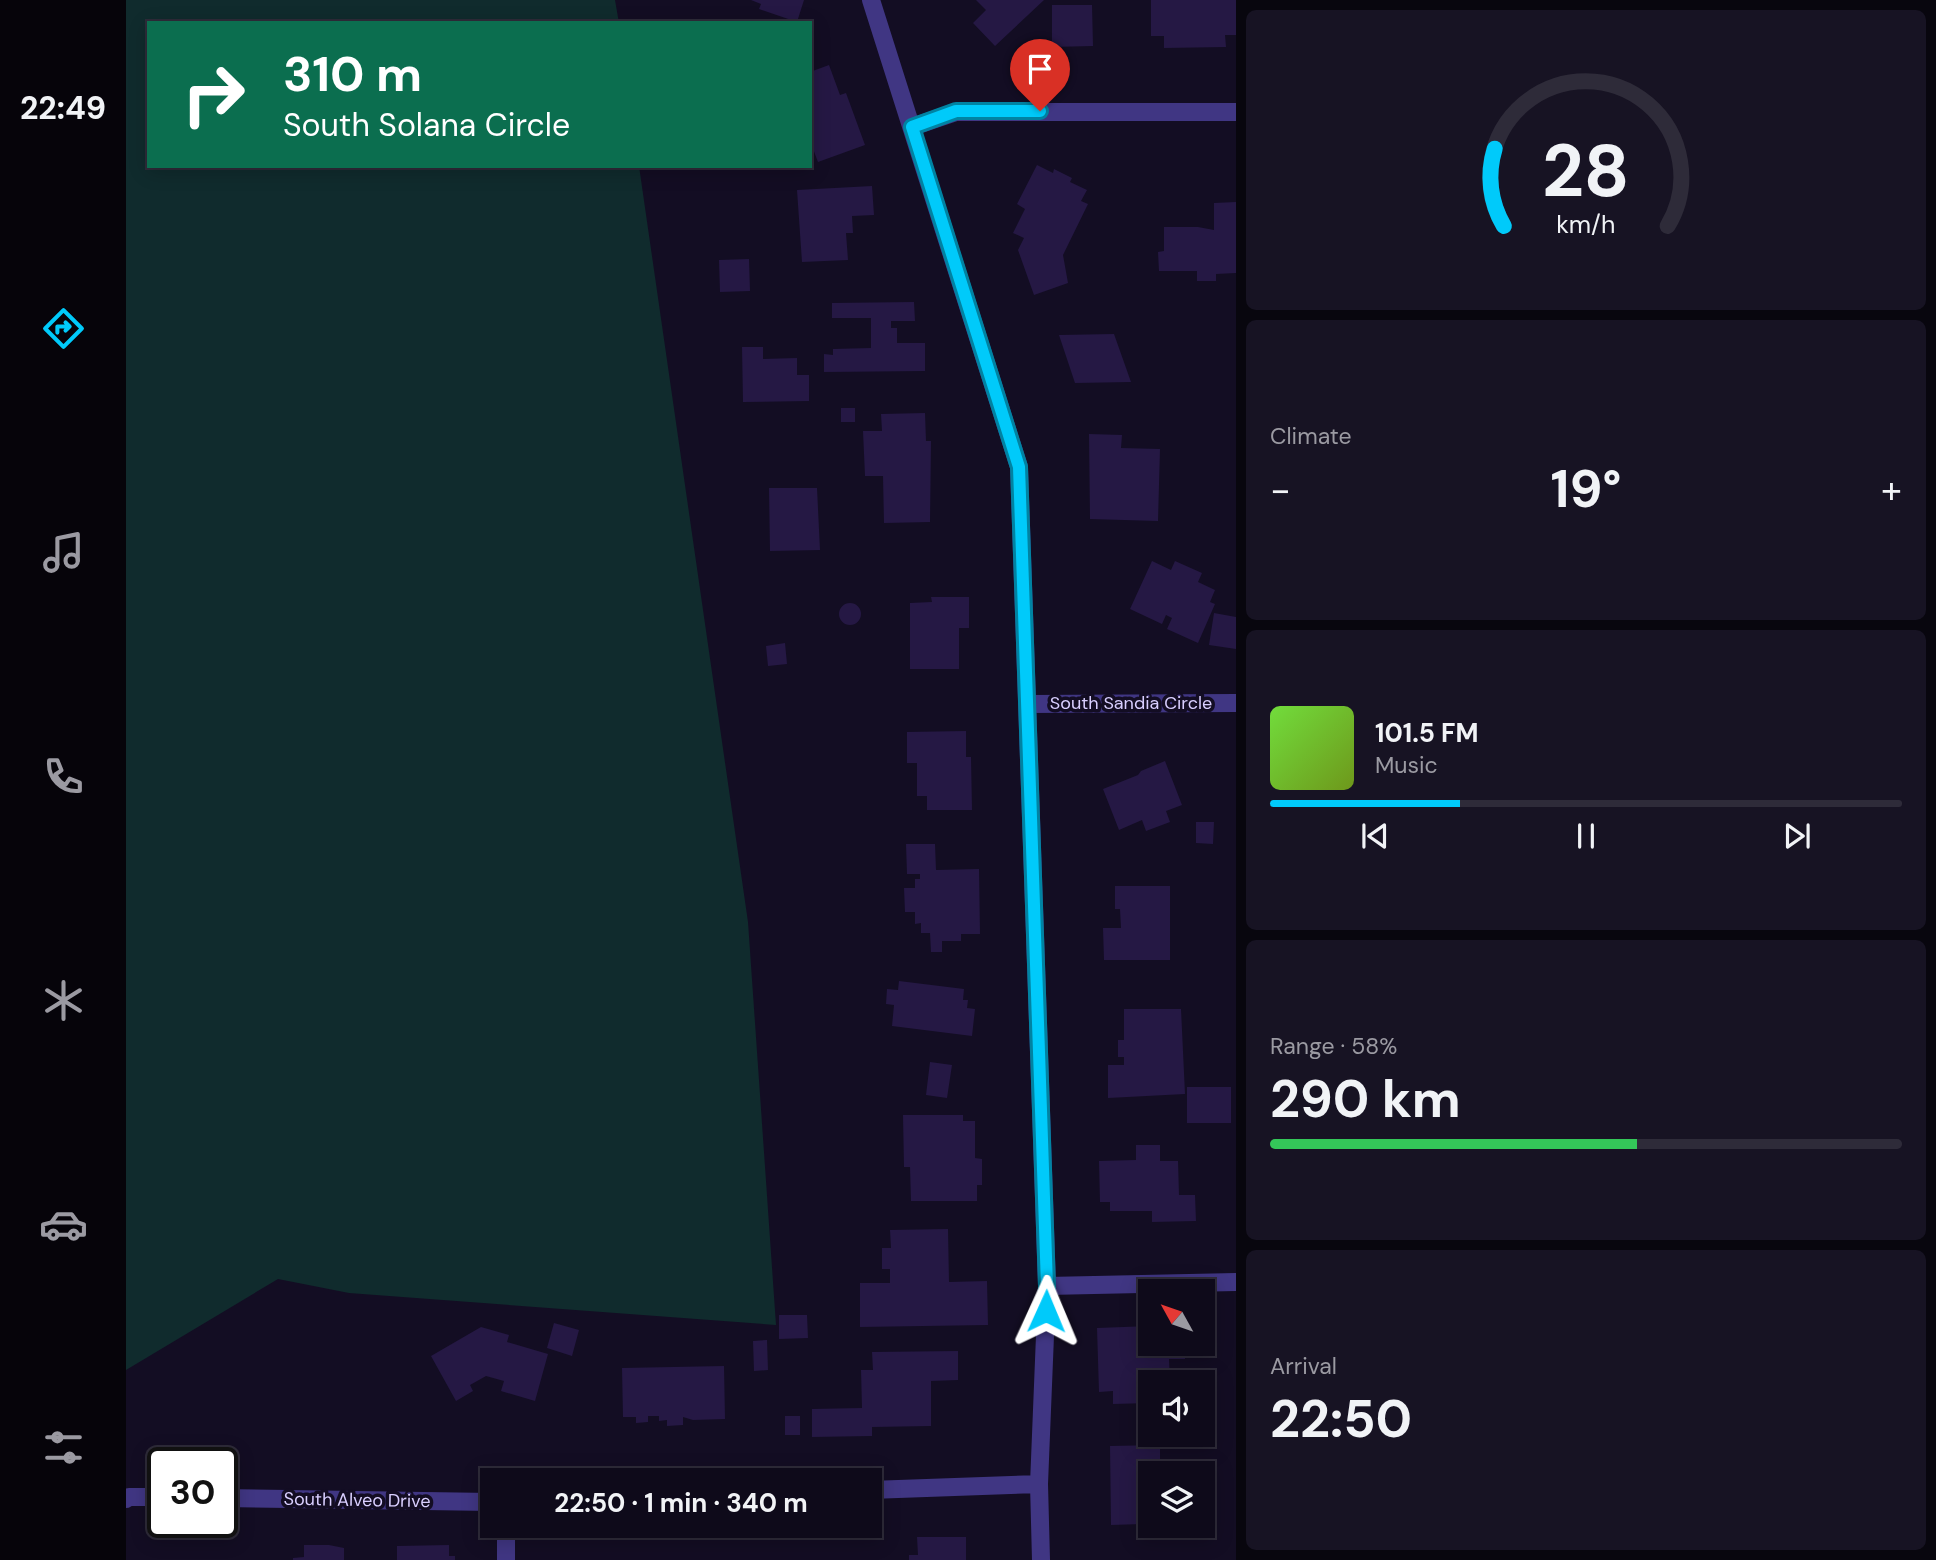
<!DOCTYPE html>
<html lang="en">
<head>
<meta charset="utf-8">
<style>
  body { margin:0; font-family:"DM Sans",sans-serif; background:#171323; color:#f1f3f6; height:100vh; display:flex; flex-direction:column; font-size:26px; white-space:nowrap }
  * { box-sizing:border-box; margin:0 }
  p { font-size:23px; color:#9b9aa2 }
  .icon { flex:none; width:38px; height:38px; fill:none; stroke:currentColor; stroke-width:2; stroke-linecap:round; stroke-linejoin:round }
  .map { position:relative; flex:1; overflow:hidden }
  .drawer { display:flex; flex-direction:column; gap:10px; padding:10px; background:#08060e; width:700px }
  .drawer>* { flex:none }
  .top-card { position:absolute; left:21px; top:21px; width:665px; height:147px; border-radius:0px; box-shadow:0 4px 18px #0003,0 0 0 2px #2e2b39; background:#0b6e4f; color:#fff; overflow:hidden }
  .needle { width:46px; rotate:310deg }
  .fabs { position:absolute; left:1012px; top:1279px; display:grid; gap:14px }
  .fabs a { display:grid; place-items:center; width:77px; height:77px; border-radius:0px; background:#0e0a1a; box-shadow:0 4px 18px #0003,0 0 0 2px #2e2b39; font-size:35px }
  .speed { position:absolute; left:21px; top:1447px; display:flex; gap:14px; font-size:35px; font-weight:700; text-align:center }
  .speed>* { display:grid; place-content:center; width:91px; height:91px; border-radius:50%; background:#0e0a1a; box-shadow:0 4px 18px #0003,0 0 0 2px #2e2b39; line-height:1 }
  .speed .limit { border:4px solid #111; border-radius:10px; background:#fff; color:#111 }
  .pin { position:absolute; display:grid; place-items:center; width:60px; height:60px; color:#fff; margin:-72px -30px; border-radius:50% 50% 50% 0; rotate:-45deg; box-shadow:0 0 7px #0007 }
  .pin .icon { rotate:45deg }
  .me { position:absolute; width:77px; margin:-38px; rotate:1deg; stroke-linejoin:round; filter:drop-shadow(0 0 5px #0008) }
  .turn { display:flex; align-items:center; gap:24px; height:147px; padding:0 21px; font-size:32px }
  .turn .icon { width:91px; height:91px; stroke-width:2.5 }
  .turn b { display:block; font-size:49px; line-height:60px }
  .big { font-size:52px; font-weight:700; line-height:1.1 }
  .drawer .widget { flex:1; display:flex; flex-direction:column; justify-content:center; gap:10px; min-width:0; padding:0 24px; border-radius:10px; background:#171323 }
  .drawer .dial { align-items:center; gap:0 }
  .dial svg { height:182px; overflow:visible; fill:none; stroke:#2e2b39; stroke-width:7; stroke-linecap:round; text-anchor:middle }
  .dial text { fill:#f1f3f6; stroke:none }
  .song { display:flex; align-items:center; gap:21px }
  .cover { width:84px; height:84px; border-radius:10px; background:linear-gradient(135deg,hsl(100 70% 55%),hsl(80 70% 35%)) }
  .played { height:7px; border-radius:4px; background:linear-gradient(90deg,#00cafa 30%,#2e2b39 30%) }
  .keys { display:flex; justify-content:space-around; direction:ltr }
  .heat { display:flex; justify-content:space-between; align-items:center; font-size:38px; direction:ltr }
  .charge { height:10px; border-radius:5px; background:linear-gradient(90deg,#34c759 58%,#2e2b39 0) }
  .trip { position:absolute; left:354px; top:1468px; width:402px; height:70px; border-radius:0px; background:#0e0a1a; box-shadow:0 4px 18px #0003,0 0 0 2px #2e2b39; font-weight:700; line-height:70px; text-align:center }
  main { display:flex; flex:1; min-height:0 }
  .tab-bar { display:flex; flex-direction:column; width:126px; justify-content:space-around; align-items:center; background:#06040a; color:#9b9aa2 }
  .tab-bar .icon { width:49px; height:49px }
  .tab-bar .active { color:#00cafa }
  .tab-bar b { font-size:32px; color:#f1f3f6 }
  .map>svg:first-child { display:block }
  .green { fill:#102b2d }
  .building { fill:#251844 }
  .lines { fill:none; stroke-linecap:round; stroke-linejoin:round }
  .street { stroke:#403683; stroke-width:18 }
  .route-casing { stroke:#0083a2; stroke-width:18 }
  .route { stroke:#00cafa; stroke-width:12 }
  .labels { text-anchor:middle; dominant-baseline:central; stroke-width:7; stroke-linejoin:round; paint-order:stroke }
  .street-label { font-size:18px; fill:#d9cfff; stroke:#130d23 }
</style>
</head>
<body>
<main>
<nav class="tab-bar">
<b>22:49</b>
<svg class="icon active" aria-label="directions" viewBox="0 0 24 24"><path d="M12 3l9 9-9 9-9-9zM9 14v-3h6M13 9l2 2-2 2"/></svg>
<svg class="icon" aria-label="music" viewBox="0 0 24 24"><path d="M9 18V5l10-2v13"/><circle cx="6" cy="18" r="3"/><circle cx="16" cy="16" r="3"/></svg>
<svg class="icon" aria-label="phone" viewBox="0 0 24 24"><path d="M5 4h4l2 5-3 2q2 4 5 5l2-3 5 2v4C11 20 4 13 5 4z"/></svg>
<svg class="icon" aria-label="climate" viewBox="0 0 24 24"><path d="M12 3v18M4 7l16 10M4 17L20 7"/></svg>
<svg class="icon" aria-label="car" viewBox="0 0 24 24"><path d="M5 17H2v-5l4-1 3-4h7l3 4 3 1v5h-3M9 17h6M6 11h13"/><circle cx="7" cy="17" r="2"/><circle cx="17" cy="17" r="2"/></svg>
<svg class="icon" aria-label="filters" viewBox="0 0 24 24"><path d="M4 7h16M4 17h16"/><circle cx="9" cy="7" r="2"/><circle cx="15" cy="17" r="2"/></svg>
</nav>
<div class="map">
<svg width="1110" height="1560" viewBox="0 0 1110 1560">
  <rect width="100%" height="100%" fill="#130d23"/>
  <path class="green" d="M0,0H489L493,23H23V166H513L622,922L650,1325L223,1293L152,1279L0,1370Z"/>
  <path class="building" d="M625,0H678L671,22L633,9L635,4Z
    M850,0H918L869,46L847,23L860,10Z
    M1025,0H1110V35H1099L1100,47L1038,48V36H1025Z
    M926,5H966L967,46L926,47Z
    M703,65L714,95L720,93L739,145L692,162L684,141V72Z
    M911,165L927,173L928,169L946,178L944,182L961,190L955,201L962,204L937,255L942,283L908,295L892,250L898,238L887,233L899,209L891,204Z
    M746,186L748,215L726,216L727,233H720L722,260L676,262L671,190Z
    M1110,202V273L1090,274V281H1071V271H1033L1032,252L1038,251V227H1072L1088,230V203Z
    M623,259L624,291L594,292L593,260Z
    M788,302L789,321H765V328H771V343H799V371L698,372V354L707,355V349L745,348V318H706V303Z
    M988,334L1005,382L949,383L933,335Z
    M616,347H637V359L671,358V375H683V401L617,402Z
    M715,408H729V422H715Z
    M799,413L800,441H805L804,522L758,523L757,476H739L737,431H756L755,414Z
    M963,434L996,435L995,448L1034,449L1032,521L964,519Z
    M643,488H691L694,550L644,551Z
    M1026,561L1045,570L1049,561L1076,573L1072,582L1089,590L1084,602L1089,604L1072,643L1041,629L1046,618L1040,615L1036,624L1004,609Z
    M805,597H843V628H833V669H784V603L806,602Z
    M713 614a11 11 0 1 1 22 0a11 11 0 1 1-22 0Z
    M1088,613L1110,617V649L1083,645Z
    M659,643L661,664L642,666L640,646Z
    M840,731V757H845L846,810H801V796H791V763H781V732Z
    M1039,761L1056,805L1040,811L1044,822L1020,831L1016,820L993,830L977,789L1012,775L1015,771Z
    M1070,822H1088L1087,844L1070,843Z
    M780,844H809L810,870L853,869L854,934H835V941H816V952H805L804,933H795V923L789,924V912H779L778,888H789V879H794V874H781Z
    M989,886H1044V960H978L977,928H995L994,909H989Z
    M773,981L838,989L837,1000H842L841,1008L849,1009L846,1036L766,1026L768,1005L760,1004L761,989L772,990Z
    M998,1009H1055L1059,1094L982,1098V1065H998V1057H992V1040H998Z
    M804,1062L826,1065L821,1098L800,1095Z
    M1061,1087H1105V1123H1061Z
    M777,1115H837V1121H849V1158L856,1159V1185H851V1201H785L784,1167H778Z
    M1010,1145H1034V1161H1052L1053,1195H1069L1070,1221L1026,1222V1211H984V1202H974L973,1161L1010,1160Z
    M822,1229L823,1282L861,1281L862,1325L734,1327V1283H764V1269H756V1248H765L764,1230Z
    M653,1315H681L682,1338L653,1339Z
    M428,1323L453,1330L446,1356L421,1348Z
    M1024,1326V1344H1058L1059,1359H1043L1044,1382H1024V1403L987,1404V1391L973,1392L971,1328Z
    M355,1327L383,1335L381,1342L422,1354L409,1401L375,1391L378,1381L360,1376L344,1385L347,1391L330,1401L305,1356Z
    M641,1340L642,1370L628,1371L627,1341Z
    M832,1351V1380L805,1381V1426L746,1427V1436L686,1437V1409L736,1408L735,1370H747L746,1352Z
    M598,1366L599,1419L567,1420L557,1417V1425L541,1426V1420L533,1421V1416H522V1422L510,1423V1417H497L496,1368Z
    M659,1416H674V1435H659Z
    M1034,1445V1462H1024V1494H1016L1017,1524L985,1525L984,1446Z
    M791,1537H840V1560H783V1555H792Z
    M178,1545H203L218,1548V1560H167V1558L178,1557Z
    M323,1545V1556H329V1560H271V1546Z"/>
  <g class="lines">
    <path class="street" d="M745,0L893,467L921,1286L913,1484L915,1560
      M786,127L830,112H1110
      M901,704L1110,703
      M921,1286L1110,1282
      M744,1490L913,1484
      M96,1498L366,1502
      M0,1499L3,1497H37
      M380,1526V1560"/>
  </g>
  <g class="lines">
    <g class="route-casing">
      <path id="route" d="M914,111H830L786,127L893,467L921,1286L920,1311"/>
    </g>
    <use href="#route" class="route"/>
  </g>
  <g class="labels">
    <g class="street-label">
      <text x="1005" y="703">South Sandia Circle</text>
      <text transform="translate(231 1500) rotate(1)">South Alveo Drive</text>
    </g>
  </g>
</svg>
<div class="fabs">
<a><svg class="needle" viewBox="-14 -14 28 28"><path d="M0-13l5 13h-10z" fill="#e53935"/><path d="M0 13l5-13h-10z" fill="#9b9aa2"/></svg></a>
<a><svg class="icon" aria-label="sound" viewBox="0 0 24 24"><path d="M4 9h4l5-4v14l-5-4H4zM17 9q2 3 0 6"/></svg></a>
<a><svg class="icon" aria-label="layers" viewBox="0 0 24 24"><path d="M12 4l9 5-9 5-9-5zM3 14l9 5 9-5"/></svg></a>
</div>
<div class="speed"><div class="limit">30</div></div>
<div class="pin" style="left:914px;top:111px;background:#d93025"><svg class="icon" aria-label="arrive" viewBox="0 0 24 24"><path d="M6 21V4h12l-3 4 3 4H6"/></svg></div>
<svg class="me" style="left:920px;top:1311px" viewBox="-20 -20 40 40"><path d="M0-17L14 15 0 8-14 15z" fill="#00cafa" stroke="#fff" stroke-width="4"/></svg>
<div class="trip">22:50 · 1 min · 340 m</div>
<div class="top-card">
<div class="turn"><svg class="icon" aria-label="right" viewBox="0 0 24 24"><path d="M7 20v-9h11M14 6l5 5-5 5"/></svg><div><b>310 m</b>South Solana Circle</div></div>
</div>
</div>
<section class="drawer">
<div class="widget dial"><svg viewBox="0 0 100 80">
<path d="M14 69A42 42 0 1 1 86 69"/>
<path d="M14 69A42 42 0 0 1 10 35" stroke="#00cafa"/>
<text x="50" y="56" font-size="32" font-weight="700">28</text>
<text x="50" y="72" font-size="11">km/h</text>
</svg></div>
<div class="widget"><p>Climate</p>
<div class="heat"><a>−</a><b class="big">19°</b><a>+</a></div>
</div>
<div class="widget">
<div class="song"><i class="cover"></i><div><b>101.5 FM</b><p>Music</p></div></div>
<div class="played"></div>
<div class="keys"><svg class="icon" aria-label="previous" viewBox="0 0 24 24"><path d="M18 5L8 12l10 7zM5 5v14"/></svg><svg class="icon" aria-label="pause" viewBox="0 0 24 24"><path d="M8 5v14M16 5v14"/></svg><svg class="icon" aria-label="next" viewBox="0 0 24 24"><path d="M6 5l10 7-10 7zM19 5v14"/></svg></div>
</div>
<div class="widget"><p>Range · 58%</p><b class="big">290 km</b><div class="charge"></div></div>
<div class="widget"><p>Arrival</p><b class="big">22:50</b></div>
</section>
</main>
</body>
</html>
